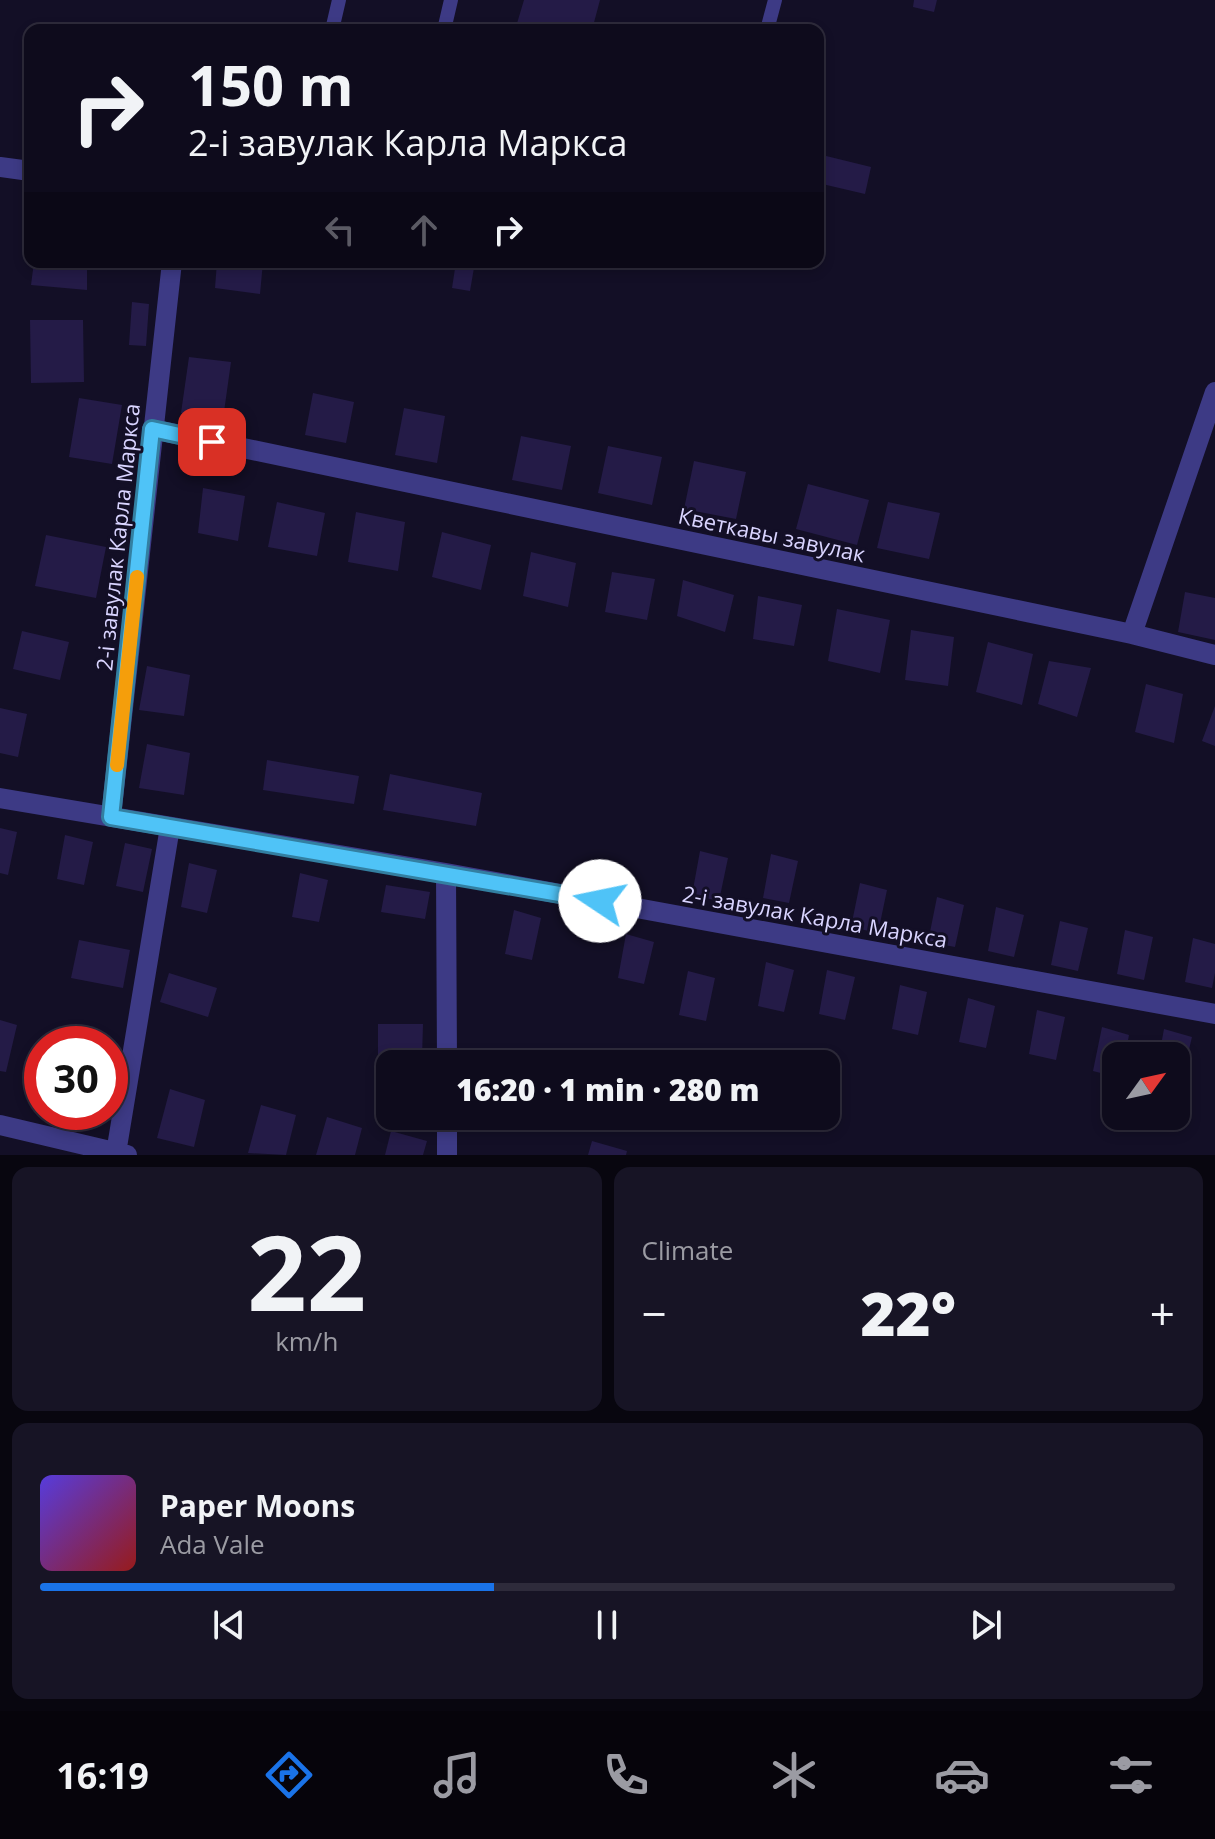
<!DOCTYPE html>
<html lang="en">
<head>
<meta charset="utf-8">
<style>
  body { margin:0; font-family:"Open Sans",sans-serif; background:#171425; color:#f1f3f6; height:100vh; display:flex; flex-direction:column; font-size:30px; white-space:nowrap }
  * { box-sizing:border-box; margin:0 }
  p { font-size:26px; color:#9b9ba3 }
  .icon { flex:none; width:44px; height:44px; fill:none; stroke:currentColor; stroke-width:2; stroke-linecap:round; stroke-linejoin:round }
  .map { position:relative; height:1155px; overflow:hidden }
  .sheet { display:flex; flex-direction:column; gap:12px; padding:12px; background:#08060f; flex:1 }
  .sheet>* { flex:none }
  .guide { position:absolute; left:24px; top:24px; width:800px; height:244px; border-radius:16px; box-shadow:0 4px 12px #0003,0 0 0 2px #2e2b3b; background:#0e0b1c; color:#f1f3f6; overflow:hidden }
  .needle { width:52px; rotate:57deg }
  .buttons { position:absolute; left:1102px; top:1042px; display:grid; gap:16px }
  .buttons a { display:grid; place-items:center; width:88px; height:88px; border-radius:16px; background:#0e0b1c; box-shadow:0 4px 12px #0003,0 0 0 2px #2e2b3b; font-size:40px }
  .speed { position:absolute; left:24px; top:1026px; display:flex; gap:16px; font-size:40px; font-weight:700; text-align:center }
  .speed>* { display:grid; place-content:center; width:104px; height:104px; border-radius:50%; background:#0e0b1c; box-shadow:0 4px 12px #0003,0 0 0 2px #2e2b3b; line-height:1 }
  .speed .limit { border:12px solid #d22; background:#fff; color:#111 }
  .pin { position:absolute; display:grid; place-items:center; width:68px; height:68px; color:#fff; margin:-34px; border-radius:16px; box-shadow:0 4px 12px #0006 }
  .me { position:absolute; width:88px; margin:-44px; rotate:281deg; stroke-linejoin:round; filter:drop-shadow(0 0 6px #0008) }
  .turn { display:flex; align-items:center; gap:28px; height:168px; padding:0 32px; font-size:36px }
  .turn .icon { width:104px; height:104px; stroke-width:2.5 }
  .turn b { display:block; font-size:56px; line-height:68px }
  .lanes { display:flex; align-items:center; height:76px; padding:0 32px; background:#0003; justify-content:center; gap:40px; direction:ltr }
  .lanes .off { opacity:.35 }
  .big { font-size:60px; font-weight:800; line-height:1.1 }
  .sheet .widget { flex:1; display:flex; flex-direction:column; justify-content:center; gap:12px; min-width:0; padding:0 28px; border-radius:16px; background:#171425 }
  .sheet .dial { align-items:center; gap:0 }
  .dial b { font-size:104px; line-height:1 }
  .song { display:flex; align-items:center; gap:24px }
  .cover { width:96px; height:96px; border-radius:12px; background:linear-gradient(135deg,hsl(250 70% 55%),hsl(0 70% 35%)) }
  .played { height:8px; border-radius:4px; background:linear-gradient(90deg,#1a73e8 40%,#2e2b3b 40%) }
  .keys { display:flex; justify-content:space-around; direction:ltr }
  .heat { display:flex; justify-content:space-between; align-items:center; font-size:44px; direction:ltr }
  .sheet .tiles { flex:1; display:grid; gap:12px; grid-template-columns:1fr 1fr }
  .widget:last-child { grid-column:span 2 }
  .trip { position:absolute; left:376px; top:1050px; width:464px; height:80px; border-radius:16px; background:#0e0b1c; box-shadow:0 4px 12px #0003,0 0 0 2px #2e2b3b; font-weight:800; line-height:80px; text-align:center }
  .tab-bar { display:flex; height:128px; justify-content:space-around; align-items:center; background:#06040b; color:#9b9ba3 }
  .tab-bar .icon { width:56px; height:56px }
  .tab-bar .current { color:#1a73e8 }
  .tab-bar b { font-size:36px; color:#f1f3f6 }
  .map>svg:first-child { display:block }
  .building { fill:#241b47 }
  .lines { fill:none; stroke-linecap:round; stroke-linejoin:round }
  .lane { stroke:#3d3a85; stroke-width:14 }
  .street { stroke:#3d3a85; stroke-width:20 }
  .route-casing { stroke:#337fa1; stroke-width:20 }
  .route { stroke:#4fc3f7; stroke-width:14 }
  .slow { stroke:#f59e0b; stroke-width:14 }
  .labels { text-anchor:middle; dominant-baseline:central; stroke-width:6; stroke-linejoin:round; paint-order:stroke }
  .street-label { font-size:22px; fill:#d9d4ff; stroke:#130f26 }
</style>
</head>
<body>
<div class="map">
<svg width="1215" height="1155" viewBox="0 0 1215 1155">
  <rect width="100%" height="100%" fill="#130f26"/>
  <path class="building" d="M524,0H600L592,30H515Z
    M914,0H937L934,12L913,7Z
    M818,154L871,167L865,194L818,183Z
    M34,262H87V290L31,285Z
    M217,262H263L260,294L215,288Z
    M456,262H475L470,291L452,288Z
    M132,302L149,304L146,346L129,345Z
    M30,320H83L84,382L31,383Z
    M189,357L231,362L223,419L181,413Z
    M313,393L354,402L346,443L305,435Z
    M79,398L122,405L112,464L69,457Z
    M404,408L445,416L437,463L395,455Z
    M521,436L571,446L562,490L512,480Z
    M608,446L662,457L652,505L598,493Z
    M694,461L746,472L736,519L684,509Z
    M808,484L869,500L857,545L796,529Z
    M203,488L245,496L238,541L198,533Z
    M277,502L325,513L317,556L268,547Z
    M888,502L940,513L929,559L877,548Z
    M356,512L405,522L398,571L348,562Z
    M442,532L491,545L481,590L432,577Z
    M46,535L106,547L96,598L35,586Z
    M531,552L576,563L568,607L523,596Z
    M612,572L655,579L647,620L605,612Z
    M683,580L734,595L725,632L677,616Z
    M1185,592L1215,598V640L1178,632Z
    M758,596L802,605L794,646L753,639Z
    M837,609L890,620L880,673L828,661Z
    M911,630L954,637L948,686L905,680Z
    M22,631L69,642L60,680L13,669Z
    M988,642L1033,654L1022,705L976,692Z
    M1049,661L1091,668L1077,717L1038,704Z
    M147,666L190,675L184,716L139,710Z
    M1146,684L1183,694L1174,743L1135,732Z
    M1215,706V746L1202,741Z
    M0,708L27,714L18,757L0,753Z
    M147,744L190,753L184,795L139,788Z
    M267,760L359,776L354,804L263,790Z
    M390,774L482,793L476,826L383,810Z
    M0,828L17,832L8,875L0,873Z
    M65,835L93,842L84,885L57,879Z
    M125,843L152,849L143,892L116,886Z
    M700,851L728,858L719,901L692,895Z
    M771,854L798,861L789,903L763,898Z
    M189,863L217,870L207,913L181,907Z
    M300,873L328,880L319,922L292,917Z
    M860,883L887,890L878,933L851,927Z
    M386,885L430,892L425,919L381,912Z
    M937,897L964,905L955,947L928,942Z
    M996,907L1024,915L1014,957L988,951Z
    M514,910L541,918L532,960L505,954Z
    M1060,921L1088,928L1078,971L1051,965Z
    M1125,930L1153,937L1144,980L1117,974Z
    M626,934L654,942L644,984L618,978Z
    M1193,938L1215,944V973L1212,988L1185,982Z
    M79,940L130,950L123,988L71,978Z
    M766,962L794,970L784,1012L758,1006Z
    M827,970L855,977L845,1020L819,1014Z
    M688,971L715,978L706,1021L679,1015Z
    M169,973L217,988L208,1017L160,1002Z
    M900,985L927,992L918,1035L892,1029Z
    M968,998L995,1006L986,1048L959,1042Z
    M1037,1010L1065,1017L1056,1060L1029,1054Z
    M0,1020L17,1025L6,1072L0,1071Z
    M378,1024H423L422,1058H378Z
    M1102,1027L1129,1035L1125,1056H1116V1077L1093,1071Z
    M1164,1029L1192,1037L1182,1079L1176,1078V1056H1159Z
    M110,1069L123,1073L112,1120L83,1113L110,1112Z
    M170,1089L205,1100L194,1147L157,1138Z
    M261,1105L296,1115L286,1155L248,1153Z
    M327,1117L362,1128L355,1155H316Z
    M391,1131L427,1141L423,1155H385Z
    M592,1141L627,1151L626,1155H588Z"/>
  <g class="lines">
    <path class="lane" d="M332,30L339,0
      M444,30L451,0
      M767,30L775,0"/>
    <path class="street" d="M0,167L30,171
      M152,429L1132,634L1215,392
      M1132,634L1215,655
      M0,798L446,873L1215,1014
      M111,817L172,262
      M446,873L447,1064
      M447,1116V1155
      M0,1125L127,1155
      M116,1153L170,827"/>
  </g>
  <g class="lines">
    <g class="route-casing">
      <path id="route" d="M212,442L152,429L111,817L600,901"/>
    </g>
    <use href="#route" class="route"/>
    <path class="slow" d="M117,765L137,577"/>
  </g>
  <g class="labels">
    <g class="street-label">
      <text transform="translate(772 534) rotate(12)">Кветкавы завулак</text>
      <text transform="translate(117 537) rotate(-84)">2-і завулак Карла Маркса</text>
      <text transform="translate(815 916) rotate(10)">2-і завулак Карла Маркса</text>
    </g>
  </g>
</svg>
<div class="buttons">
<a><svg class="needle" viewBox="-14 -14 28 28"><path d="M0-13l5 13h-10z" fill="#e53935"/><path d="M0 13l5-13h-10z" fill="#9b9ba3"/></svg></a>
</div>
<div class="speed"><div class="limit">30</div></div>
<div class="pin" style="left:212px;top:442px;background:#d93025"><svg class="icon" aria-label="arrive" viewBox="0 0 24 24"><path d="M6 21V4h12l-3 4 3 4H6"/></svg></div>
<svg class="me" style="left:600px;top:901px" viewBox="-20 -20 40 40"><circle r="19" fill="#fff"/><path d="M0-13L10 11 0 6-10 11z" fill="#4fc3f7"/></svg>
<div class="trip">16:20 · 1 min · 280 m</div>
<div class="guide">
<div class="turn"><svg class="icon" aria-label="right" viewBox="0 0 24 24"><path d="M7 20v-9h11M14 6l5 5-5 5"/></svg><div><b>150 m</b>2-і завулак Карла Маркса</div></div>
<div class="lanes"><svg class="icon off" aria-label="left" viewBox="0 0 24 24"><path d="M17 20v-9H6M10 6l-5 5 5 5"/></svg><svg class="icon off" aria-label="ahead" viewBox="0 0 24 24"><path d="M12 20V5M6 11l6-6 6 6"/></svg><svg class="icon" aria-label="right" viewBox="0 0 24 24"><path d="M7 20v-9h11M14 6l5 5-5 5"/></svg></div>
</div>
</div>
<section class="sheet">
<div class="tiles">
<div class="widget dial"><b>22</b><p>km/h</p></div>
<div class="widget"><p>Climate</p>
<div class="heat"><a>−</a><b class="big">22°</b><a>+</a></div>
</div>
<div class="widget">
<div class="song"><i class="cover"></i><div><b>Paper Moons</b><p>Ada Vale</p></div></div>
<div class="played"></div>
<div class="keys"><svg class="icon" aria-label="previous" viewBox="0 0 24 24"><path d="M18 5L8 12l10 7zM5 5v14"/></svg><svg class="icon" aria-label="pause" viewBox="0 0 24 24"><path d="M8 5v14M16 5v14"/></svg><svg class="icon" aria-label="next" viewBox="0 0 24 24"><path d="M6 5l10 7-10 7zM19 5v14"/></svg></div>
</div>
</div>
</section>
<nav class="tab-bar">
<b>16:19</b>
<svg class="icon current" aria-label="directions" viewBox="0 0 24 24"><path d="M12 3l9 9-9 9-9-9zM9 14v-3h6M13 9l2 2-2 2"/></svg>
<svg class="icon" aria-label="music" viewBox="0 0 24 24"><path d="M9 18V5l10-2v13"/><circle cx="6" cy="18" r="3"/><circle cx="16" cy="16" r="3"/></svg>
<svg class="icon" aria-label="phone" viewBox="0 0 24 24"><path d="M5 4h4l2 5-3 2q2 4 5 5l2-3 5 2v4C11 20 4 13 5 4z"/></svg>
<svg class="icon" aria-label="climate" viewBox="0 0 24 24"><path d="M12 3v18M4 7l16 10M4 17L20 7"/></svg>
<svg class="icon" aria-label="car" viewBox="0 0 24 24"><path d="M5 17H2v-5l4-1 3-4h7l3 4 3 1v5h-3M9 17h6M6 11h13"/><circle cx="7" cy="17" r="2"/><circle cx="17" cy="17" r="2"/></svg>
<svg class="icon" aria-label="filters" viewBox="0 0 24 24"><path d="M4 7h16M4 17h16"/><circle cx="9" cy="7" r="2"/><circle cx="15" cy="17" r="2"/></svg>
</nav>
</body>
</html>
